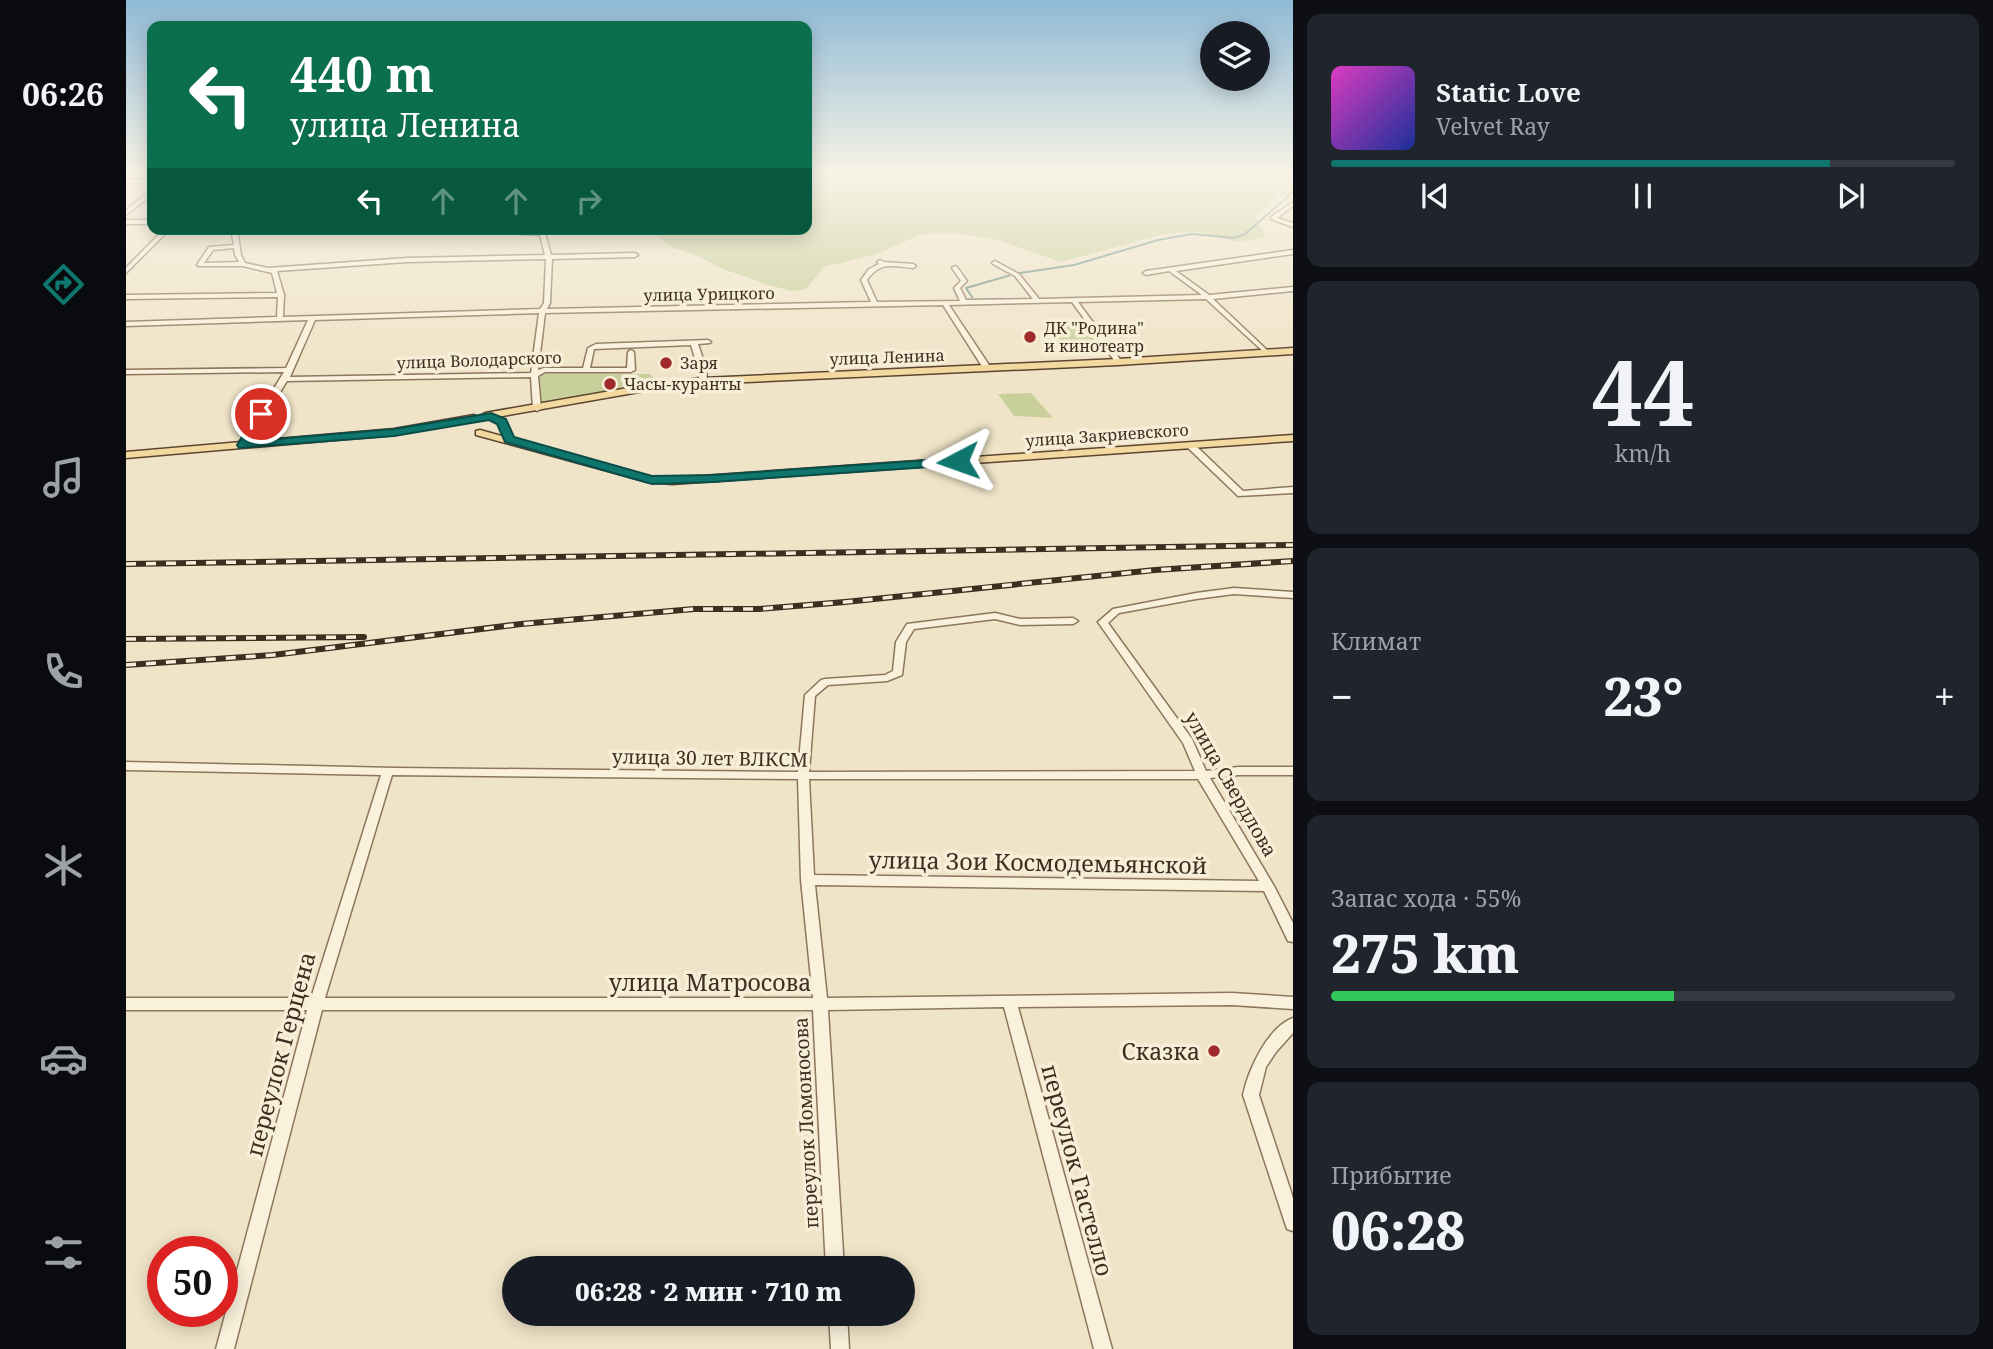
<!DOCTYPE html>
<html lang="ru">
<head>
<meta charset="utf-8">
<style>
  body { margin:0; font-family:"Noto Serif",serif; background:#20242c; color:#f1f3f6; height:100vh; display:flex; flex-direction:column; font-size:26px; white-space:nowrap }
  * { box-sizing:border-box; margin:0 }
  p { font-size:23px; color:#9ea1a6 }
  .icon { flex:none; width:38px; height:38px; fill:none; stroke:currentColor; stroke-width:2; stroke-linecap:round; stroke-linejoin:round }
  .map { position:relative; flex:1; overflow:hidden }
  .sheet { display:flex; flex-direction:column; gap:14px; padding:14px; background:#0d0f14; width:700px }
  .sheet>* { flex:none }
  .banner { position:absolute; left:21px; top:21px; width:665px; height:214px; border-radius:14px; box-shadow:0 4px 18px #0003; background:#0b6e4f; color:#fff; overflow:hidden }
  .controls { position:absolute; left:1074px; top:21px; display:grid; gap:14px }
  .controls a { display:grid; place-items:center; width:70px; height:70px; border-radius:50%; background:#171b24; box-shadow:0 4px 18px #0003; font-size:35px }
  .speed { position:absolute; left:21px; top:1236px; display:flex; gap:14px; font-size:35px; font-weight:700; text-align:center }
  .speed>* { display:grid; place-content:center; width:91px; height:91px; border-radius:50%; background:#171b24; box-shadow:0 4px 18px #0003; line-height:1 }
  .speed .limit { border:10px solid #d22; background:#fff; color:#111 }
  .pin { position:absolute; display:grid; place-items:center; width:60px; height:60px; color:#fff; margin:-30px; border:4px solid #fff; border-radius:50%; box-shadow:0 2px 7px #0007 }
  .me { position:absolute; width:77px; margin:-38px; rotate:266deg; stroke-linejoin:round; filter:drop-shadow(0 0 5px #0008) }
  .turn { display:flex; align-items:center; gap:24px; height:147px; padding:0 28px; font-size:32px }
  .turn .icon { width:91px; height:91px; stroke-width:2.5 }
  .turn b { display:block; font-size:49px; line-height:60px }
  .lanes { display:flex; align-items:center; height:66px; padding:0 28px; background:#0003; justify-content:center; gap:35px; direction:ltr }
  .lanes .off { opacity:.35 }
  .big { font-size:52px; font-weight:800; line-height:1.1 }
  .sheet .card { flex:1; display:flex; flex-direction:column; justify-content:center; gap:10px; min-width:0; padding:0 24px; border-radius:14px; background:#20242c }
  .sheet .dial { align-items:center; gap:0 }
  .dial b { font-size:91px; line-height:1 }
  .song { display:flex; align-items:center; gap:21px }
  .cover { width:84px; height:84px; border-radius:10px; background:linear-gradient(135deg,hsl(310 70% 55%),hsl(230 70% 35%)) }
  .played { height:7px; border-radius:4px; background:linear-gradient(90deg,#0f766e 80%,#363941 80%) }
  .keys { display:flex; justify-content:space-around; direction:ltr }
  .heat { display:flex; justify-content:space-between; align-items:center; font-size:38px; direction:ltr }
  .charge { height:10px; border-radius:5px; background:linear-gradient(90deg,#34c759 55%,#363941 0) }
  .trip { position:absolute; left:376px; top:1256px; width:413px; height:70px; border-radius:35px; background:#171b24; box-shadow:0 4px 18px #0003; font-weight:800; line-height:70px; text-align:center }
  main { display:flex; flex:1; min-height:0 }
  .tabs { display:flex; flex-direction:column; width:126px; justify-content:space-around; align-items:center; background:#090b0e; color:#9ea1a6 }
  .tabs .icon { width:49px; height:49px }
  .tabs .active { color:#0f766e }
  .tabs b { font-size:32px; color:#f1f3f6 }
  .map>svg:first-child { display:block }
  .green { fill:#c9cf9b }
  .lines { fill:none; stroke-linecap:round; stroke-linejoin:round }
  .stream { stroke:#6f938a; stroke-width:2 }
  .minor-casing { stroke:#8d765c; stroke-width:3 }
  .major-casing { stroke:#5b4430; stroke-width:3 }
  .minor { fill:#faf1dc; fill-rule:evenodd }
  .major { fill:#f3d9a0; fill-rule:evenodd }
  .rail-casing { stroke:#3d2e20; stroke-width:6 }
  .rail { stroke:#f7eed8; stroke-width:3.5; stroke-dasharray:10; stroke-linecap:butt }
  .route { fill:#0f766e; stroke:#0a4d48; stroke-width:2 }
  .poi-dot { fill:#9e2a2b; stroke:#f7eed8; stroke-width:2.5 }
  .labels { text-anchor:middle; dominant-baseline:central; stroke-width:7; stroke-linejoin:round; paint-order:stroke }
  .far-street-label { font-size:16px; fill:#3d2e20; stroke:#f7eed8 }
  .far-poi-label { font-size:16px; fill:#3d2e20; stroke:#f7eed8; text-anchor:start }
  .street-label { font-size:19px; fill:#3d2e20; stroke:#f7eed8 }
  .near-street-label { font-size:23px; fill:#3d2e20; stroke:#f7eed8 }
  .near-poi-label { font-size:23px; fill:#3d2e20; stroke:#f7eed8; text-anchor:end }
</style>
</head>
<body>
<main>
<nav class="tabs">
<b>06:26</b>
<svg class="icon active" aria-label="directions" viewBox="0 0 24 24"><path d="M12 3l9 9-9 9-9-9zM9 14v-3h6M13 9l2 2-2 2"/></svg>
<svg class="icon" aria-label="music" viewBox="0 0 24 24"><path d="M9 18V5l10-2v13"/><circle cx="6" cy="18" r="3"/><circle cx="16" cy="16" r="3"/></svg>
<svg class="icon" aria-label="phone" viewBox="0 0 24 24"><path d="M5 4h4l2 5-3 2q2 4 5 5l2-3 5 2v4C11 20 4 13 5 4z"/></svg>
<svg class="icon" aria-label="climate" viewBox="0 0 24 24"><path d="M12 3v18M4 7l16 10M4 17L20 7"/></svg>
<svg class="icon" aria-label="car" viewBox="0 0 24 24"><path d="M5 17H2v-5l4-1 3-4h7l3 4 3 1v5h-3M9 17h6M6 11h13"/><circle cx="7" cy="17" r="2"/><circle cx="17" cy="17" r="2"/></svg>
<svg class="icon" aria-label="filters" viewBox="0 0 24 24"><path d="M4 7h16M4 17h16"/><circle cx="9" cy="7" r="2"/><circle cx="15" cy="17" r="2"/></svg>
</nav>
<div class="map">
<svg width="1167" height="1349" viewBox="0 0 1167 1349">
  <rect width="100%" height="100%" fill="#f0e4c8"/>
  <path class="green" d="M681,174H1167V195H1152L1129,218L1140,237L1111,242L1072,232L1038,234L935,262L869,239L834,234H796L751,254L698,267L680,289L665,291L643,285L597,269L572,256L541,245L524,229H681Z
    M920,323H956L979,352H941Z
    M413,374H523L534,382L416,405Z
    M905,393L927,418L888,416L872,394Z"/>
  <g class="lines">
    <path class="stream" d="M894,273L948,265L1032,240L1066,234L1108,238L1119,234L1167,192
      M846,297L840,288L885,275"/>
    <g class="minor-casing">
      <path id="minor" d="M0,179L26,180V183H0Z
        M24,191H26V194L0,215V210Z
        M1167,202V206L1151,218L1167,223V227L1145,219V217Z
        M0,220H26V224H0Z
        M38,229H44L0,273V268Z
        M105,229H111L115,255L119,263L142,268L281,258L419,255L414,235L313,229L413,231L412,229H418L425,255L509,253L512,255L509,257L426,259L424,303L421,309L745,302L735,280L743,269L753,264L751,262L754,260L758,262L787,264L790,266L787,268C767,266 754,261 741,280L751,302L834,301L828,288L835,281L826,268L829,266L831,267L841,281L834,288L840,300L907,299L889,276L867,264L866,263L869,261L893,274L913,299L1076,295L1043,271L1020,275L1017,273L1020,271L1167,250V254L1050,271L1083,295L1167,287V291L1087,299L1142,351L1143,352L1140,354L1080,299L952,302L996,362L992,364L990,363L946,302L823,305L865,368L861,370L857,368L817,305L419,313L412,370L418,368H457L462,348L470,344L582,340L585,342L584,343L572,344L580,368L581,381L577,383L573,381L572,368L565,345L468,349L464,368H501L502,352L505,350L508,352L509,370L505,372H419L412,376L415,409L411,411L407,409L405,377L161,381L121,445L117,447L113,445L158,372L0,374V370L160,368L182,320L0,326V322L151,317L152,297L0,299V295L151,293L146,273L117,266H72L71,265L83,247L108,245ZM108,248L109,255L113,262L78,263L87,250ZM420,259L418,303L414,309L157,317L158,295L151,271L281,262ZM413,313L405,373L164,377L189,320Z
        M1061,443H1067L1117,491L1167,487V493L1112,496L1061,447Z
        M1108,588L1167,592V598L1108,594L1070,599L993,613L982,623L1066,739L1080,771L1112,767H1167V775H1112L1084,778L1148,886L1167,923V942L1162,941L1138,891L689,885L701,998L1106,993L1167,997V1009L1106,1005L892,1007L986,1349H968L878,1007L702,1010L718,1269H700L687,1010H196L108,1349H90L181,1010H0V998H185L255,775L0,770V762L269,768L672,772L679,695L695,680L699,679L759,675L767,671L770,642L781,624L869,613L894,619L947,618L952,621L947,624L894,625L869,619L788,629L780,642L776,675L761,681L702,685L689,696L683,772L1069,771L1057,743L972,622L987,609L1070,593ZM266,775L672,779L675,880L687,998H199ZM683,779H1072L1133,881L688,875Z
        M1167,1018V1033L1150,1052L1140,1067L1133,1095L1167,1198V1231L1161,1229L1159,1223L1117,1095C1122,1070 1142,1027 1167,1018Z
        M703,1314H721L723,1349H705Z"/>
    </g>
    <g class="major-casing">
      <path id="major" d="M1167,348V354L992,365L577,384L542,387L359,419L354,416L359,413L542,381L577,378L992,359Z
        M348,415L353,418L352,420L268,435L0,458V452L268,429Z
        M354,430L526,477L546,478L1167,435V441L546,484L522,482L350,435V431Z"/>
    </g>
    <use href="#minor" class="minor"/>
    <use href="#major" class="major"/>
    <g class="rail-casing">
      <path id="rail" d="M0,564L1167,545
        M0,639L238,637
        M0,665L147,655L395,624L568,609H633L719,602L1029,570L1167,561"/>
    </g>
    <use href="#rail" class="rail"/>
  </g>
  <linearGradient id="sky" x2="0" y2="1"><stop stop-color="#8fbad6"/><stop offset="0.48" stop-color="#f8f3e6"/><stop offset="1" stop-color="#f8f3e6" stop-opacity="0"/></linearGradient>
  <rect width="1167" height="363" fill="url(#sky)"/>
  <path class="route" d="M135,411L141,414L126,441L268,429L365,413L380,419L388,437L526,476L587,475L832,458L838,461L832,465L587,482L526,484L379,442L371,424L363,420L268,436L113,448L111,445L131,412Z"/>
  <g class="poi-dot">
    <circle cx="904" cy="337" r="7"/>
    <circle cx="540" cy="363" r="7"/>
    <circle cx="484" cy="384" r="7"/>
    <circle cx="1088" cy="1051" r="7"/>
  </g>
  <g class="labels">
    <g class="far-street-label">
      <text transform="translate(583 294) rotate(-1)">улица Урицкого</text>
      <text transform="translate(761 357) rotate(-2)">улица Ленина</text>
      <text transform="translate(353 360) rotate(-2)">улица Володарского</text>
      <text transform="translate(981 435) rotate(-4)">улица Закриевского</text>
    </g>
    <g class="far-poi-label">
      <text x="918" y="328">ДК "Родина"<tspan x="918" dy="18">и кинотеатр</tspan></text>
      <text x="554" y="363">Заря</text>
      <text x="498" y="384">Часы-куранты</text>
    </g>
    <g class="street-label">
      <text transform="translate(584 758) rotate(1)">улица 30 лет ВЛКСМ</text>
      <text transform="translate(1105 784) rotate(60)">улица Свердлова</text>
      <text transform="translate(680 1123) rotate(-93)">переулок Ломоносова</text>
    </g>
    <g class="near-street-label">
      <text transform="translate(912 862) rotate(1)">улица Зои Космодемьянской</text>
      <text x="584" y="982">улица Матросова</text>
      <text transform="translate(154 1054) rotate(-75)">переулок Герцена</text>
      <text transform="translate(952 1170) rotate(75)">переулок Гастелло</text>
    </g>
    <g class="near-poi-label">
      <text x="1074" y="1051">Сказка</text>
    </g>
  </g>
</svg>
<div class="controls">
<a><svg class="icon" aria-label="layers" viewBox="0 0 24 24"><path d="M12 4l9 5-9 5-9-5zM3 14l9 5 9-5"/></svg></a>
</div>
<div class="speed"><div class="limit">50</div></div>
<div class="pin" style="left:135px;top:414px;background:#d93025"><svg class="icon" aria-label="arrive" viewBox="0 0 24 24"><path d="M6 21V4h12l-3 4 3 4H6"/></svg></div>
<svg class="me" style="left:832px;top:461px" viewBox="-20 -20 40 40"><path d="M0-17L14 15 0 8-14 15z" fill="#0f766e" stroke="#fff" stroke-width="4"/></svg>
<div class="trip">06:28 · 2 мин · 710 m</div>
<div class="banner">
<div class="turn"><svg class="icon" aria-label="left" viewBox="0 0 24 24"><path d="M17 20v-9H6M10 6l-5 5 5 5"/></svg><div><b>440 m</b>улица Ленина</div></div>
<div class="lanes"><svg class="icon" aria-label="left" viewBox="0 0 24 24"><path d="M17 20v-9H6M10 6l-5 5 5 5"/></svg><svg class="icon off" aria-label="ahead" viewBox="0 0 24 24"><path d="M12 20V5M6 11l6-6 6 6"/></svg><svg class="icon off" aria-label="ahead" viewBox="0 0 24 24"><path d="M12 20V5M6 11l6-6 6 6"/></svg><svg class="icon off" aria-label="right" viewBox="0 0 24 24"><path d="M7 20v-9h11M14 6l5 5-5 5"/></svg></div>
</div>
</div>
<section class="sheet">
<div class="card">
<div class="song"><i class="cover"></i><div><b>Static Love</b><p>Velvet Ray</p></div></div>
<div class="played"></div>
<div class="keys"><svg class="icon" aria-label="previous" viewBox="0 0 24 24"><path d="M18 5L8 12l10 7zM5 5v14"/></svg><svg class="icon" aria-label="pause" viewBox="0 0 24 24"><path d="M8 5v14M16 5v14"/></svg><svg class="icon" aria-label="next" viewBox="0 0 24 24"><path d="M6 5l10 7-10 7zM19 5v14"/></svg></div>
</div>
<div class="card dial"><b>44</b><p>km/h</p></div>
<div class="card"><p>Климат</p>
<div class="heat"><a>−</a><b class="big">23°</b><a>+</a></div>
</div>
<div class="card"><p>Запас хода · 55%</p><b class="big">275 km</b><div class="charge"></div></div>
<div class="card"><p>Прибытие</p><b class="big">06:28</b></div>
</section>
</main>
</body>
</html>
